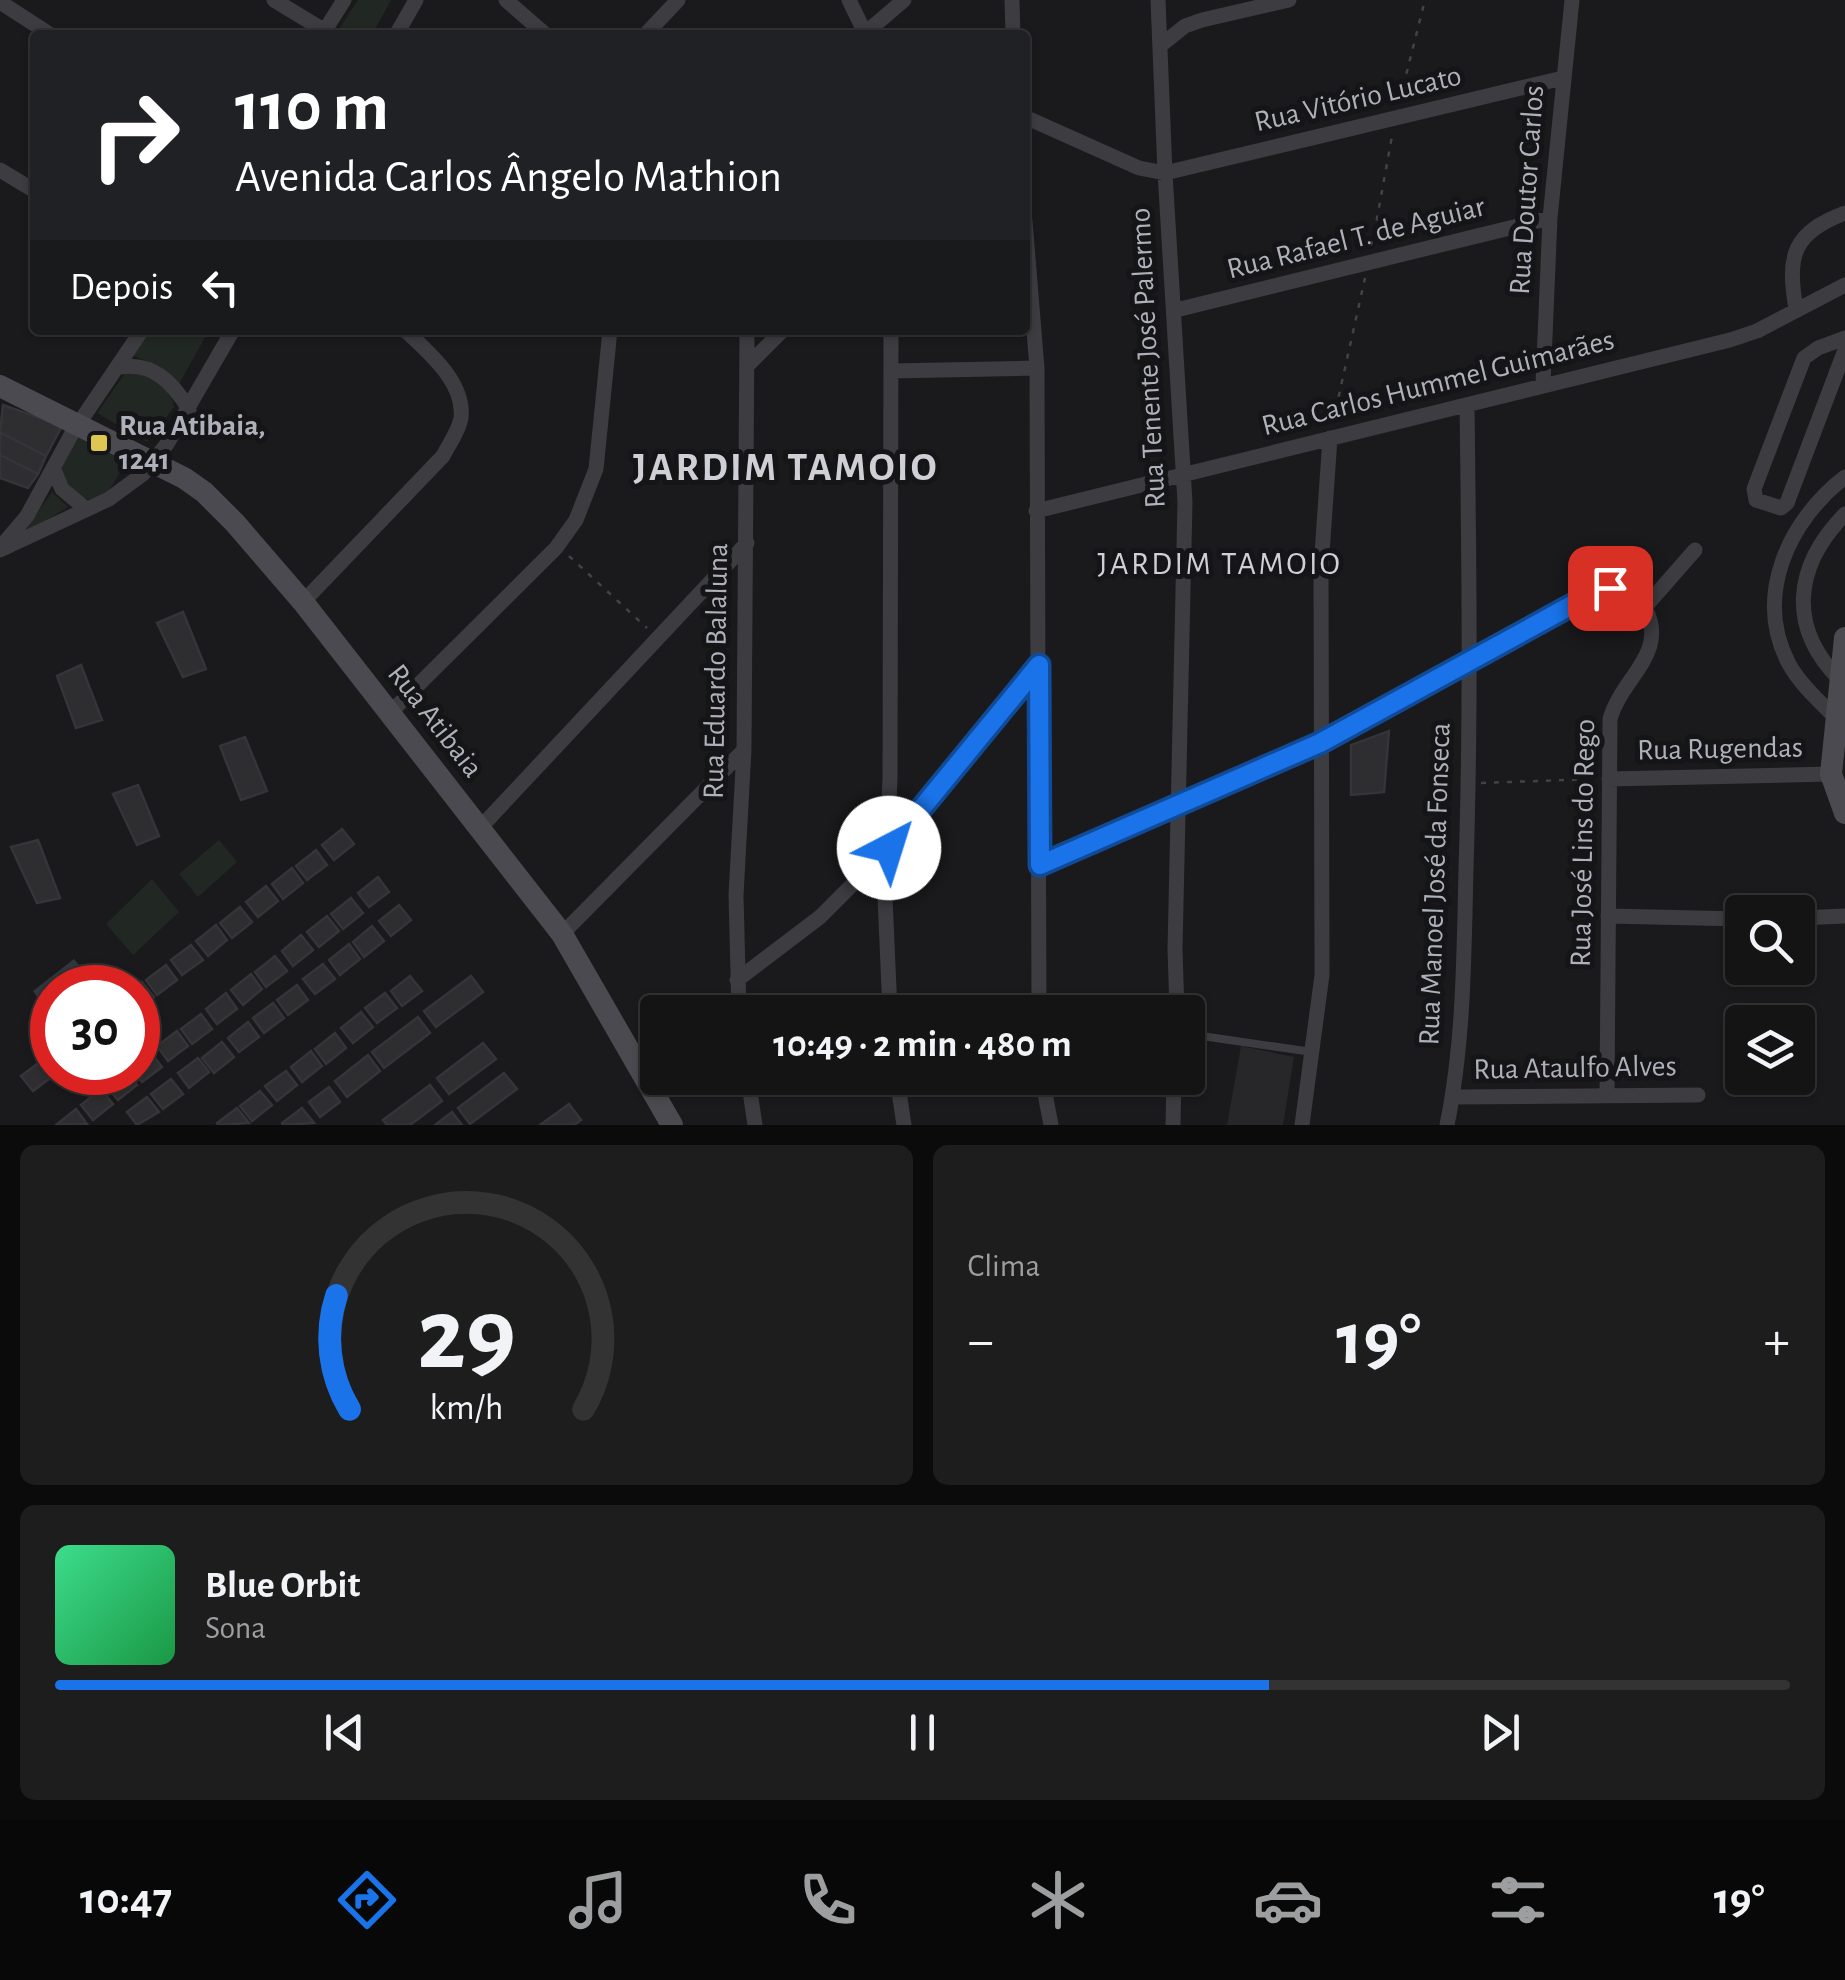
<!DOCTYPE html>
<html lang="pt">
<head>
<meta charset="utf-8">
<style>
  body { margin:0; font-family:"Alegreya Sans",sans-serif; background:#1d1d1e; color:#f1f3f6; height:100vh; display:flex; flex-direction:column; font-size:38px; white-space:nowrap }
  * { box-sizing:border-box; margin:0 }
  p { font-size:32px; color:#9d9ea0 }
  .icon { flex:none; width:55px; height:55px; fill:none; stroke:currentColor; stroke-width:2; stroke-linecap:round; stroke-linejoin:round }
  .map { position:relative; height:1125px; overflow:hidden }
  .sheet { display:flex; flex-direction:column; gap:20px; padding:20px; background:#0b0b0c; flex:1 }
  .sheet>* { flex:none }
  .hud { position:absolute; left:30px; top:30px; width:1000px; height:305px; border-radius:10px; box-shadow:0 2px 8px #0004,0 0 0 2px #333334; background:#202124; color:#fff; overflow:hidden }
  .buttons { position:absolute; left:1725px; top:895px; display:grid; gap:20px }
  .buttons a { display:grid; place-items:center; width:90px; height:90px; border-radius:10px; background:#141415; box-shadow:0 2px 8px #0004,0 0 0 2px #333334; font-size:50px }
  .speed { position:absolute; left:30px; top:965px; display:flex; gap:20px; font-size:50px; font-weight:700; text-align:center }
  .speed>* { display:grid; place-content:center; width:130px; height:130px; border-radius:50%; background:#141415; box-shadow:0 2px 8px #0004,0 0 0 2px #333334; line-height:1 }
  .speed .limit { border:15px solid #d22; background:#fff; color:#111 }
  .pin { position:absolute; display:grid; place-items:center; width:85px; height:85px; color:#fff; margin:-42px; border-radius:20px; box-shadow:0 5px 15px #0006 }
  .me { position:absolute; width:110px; margin:-55px; rotate:40deg; stroke-linejoin:round; filter:drop-shadow(0 0 8px #0008) }
  .turn { display:flex; align-items:center; gap:35px; height:210px; padding:0 40px; font-size:45px }
  .turn .icon { width:130px; height:130px; stroke-width:2.5 }
  .turn b { display:block; font-size:70px; line-height:85px }
  .then { display:flex; align-items:center; height:95px; padding:0 40px; background:#0003; gap:20px; font-size:38px }
  .big { font-size:75px; font-weight:700; line-height:1.1 }
  .sheet .tile { flex:1; display:flex; flex-direction:column; justify-content:center; gap:15px; min-width:0; padding:0 35px; border-radius:15px; background:#1d1d1e }
  .sheet .dial { align-items:center; gap:0 }
  .dial svg { height:260px; overflow:visible; fill:none; stroke:#333334; stroke-width:7; stroke-linecap:round; text-anchor:middle }
  .dial text { fill:#f1f3f6; stroke:none }
  .song { display:flex; align-items:center; gap:30px }
  .cover { width:120px; height:120px; border-radius:15px; background:linear-gradient(135deg,hsl(150 70% 55%),hsl(140 70% 35%)) }
  .played { height:10px; border-radius:5px; background:linear-gradient(90deg,#1a73e8 70%,#333334 70%) }
  .keys { display:flex; justify-content:space-around; direction:ltr }
  .heat { display:flex; justify-content:space-between; align-items:center; font-size:55px; direction:ltr }
  .sheet .tiles { flex:1; display:grid; gap:20px; grid-template-columns:1fr 1fr }
  .tile:last-child { grid-column:span 2 }
  .trip { position:absolute; left:640px; top:995px; width:565px; height:100px; border-radius:10px; background:#141415; box-shadow:0 2px 8px #0004,0 0 0 2px #333334; font-weight:700; line-height:100px; text-align:center }
  .menu { display:flex; height:160px; justify-content:space-around; align-items:center; background:#080808; color:#9d9ea0 }
  .menu .icon { width:70px; height:70px }
  .menu .current { color:#1a73e8 }
  .menu b { font-size:45px; color:#f1f3f6 }
  .map>svg:first-child { display:block }
  .built { fill:#272629 }
  .green { fill:#212722 }
  .water { fill:#31373f }
  .building { fill:#2e2d30; stroke:#353438; stroke-width:2.5 }
  .lines { fill:none; stroke-linecap:round; stroke-linejoin:round }
  .path { stroke:#424247; stroke-width:2.5; stroke-dasharray:5 8; stroke-linecap:butt }
  .lane { stroke:#3c3c41; stroke-width:8 }
  .street { stroke:#3c3c41; stroke-width:15 }
  .secondary { stroke:#4a4a50; stroke-width:22 }
  .route-casing { stroke:#114b97; stroke-width:25 }
  .route { stroke:#1a73e8; stroke-width:18 }
  .poi-dot { fill:#ddc651; stroke:#151517; stroke-width:4 }
  .labels { text-anchor:middle; dominant-baseline:central; stroke-width:10; stroke-linejoin:round; paint-order:stroke }
  .street-label { font-size:30px; fill:#aeb0ba; stroke:#151517 }
  .poi-label { font-size:30px; font-weight:bold; fill:#aeb0ba; stroke:#151517; text-anchor:start }
  .neighbourhood-label { font-size:32px; letter-spacing:2.5px; fill:#cfcfd6; stroke:#151517 }
  .district-label { font-size:40px; font-weight:bold; letter-spacing:2.5px; fill:#cfcfd6; stroke:#151517 }
</style>
</head>
<body>
<div class="map">
<svg width="1845" height="1125" viewBox="0 0 1845 1125">
  <rect width="100%" height="100%" fill="#1a1a1c"/>
  <path class="built" d="M1241,1046L1294,1057L1283,1125H1227Z"/>
  <path class="green" d="M358,0H391L372,35H335Z
    M147,330H209L178,386L157,366L132,355Z
    M126,372C147,375 170,383 174,407L147,442L97,413Z
    M78,436L127,461L108,492L89,500L72,493L59,470Z
    M52,492L68,507L20,537Z
    M219,840L237,862L198,897L179,874Z
    M152,879L179,912L133,955L106,924Z"/>
  <path class="water" d="M74,959L84,971L63,987L52,988V996L42,1004L33,991Z"/>
  <path class="building" d="M3,405L62,426L46,456L0,432Z
    M0,432L46,456L38,474L0,455Z
    M0,455L38,474L28,488L0,478Z
    M183,612L206,669L183,677L157,623Z
    M81,665L102,720L76,728L57,676Z
    M1389,731L1384,792L1351,795V745Z
    M245,737L267,791L241,800L220,746Z
    M138,785L159,836L137,845L113,794Z
    M342,829L354,844L334,860L322,845Z
    M38,840L60,898L37,903L11,847Z
    M316,850L327,865L307,880L296,866Z
    M292,868L303,883L283,899L272,884Z
    M378,877L389,892L369,907L358,893Z
    M266,886L278,901L258,917L246,902Z
    M351,898L363,913L343,929L331,914Z
    M399,905L411,920L391,936L379,921Z
    M240,907L252,922L232,938L220,923Z
    M327,916L339,931L319,947L307,932Z
    M216,925L227,940L208,956L196,941Z
    M372,926L384,941L364,957L353,942Z
    M301,935L313,950L293,966L282,951Z
    M349,944L360,959L340,975L329,960Z
    M191,945L203,960L182,975L171,960Z
    M275,956L287,971L266,987L255,972Z
    M323,964L335,979L315,994L303,979Z
    M166,965L177,980L157,995L146,980Z
    M251,974L262,989L243,1005L231,990Z
    M410,976L422,991L402,1006L391,991Z
    M471,976L483,992L436,1027L424,1011Z
    M142,982L154,997L138,1010L135,988Z
    M297,985L308,1000L288,1015L277,1000Z
    M226,993L237,1009L217,1024L206,1009Z
    M385,993L397,1008L377,1023L365,1008Z
    M273,1003L284,1018L264,1033L253,1018Z
    M361,1012L373,1027L353,1043L341,1028Z
    M201,1014L212,1029L192,1044L181,1029Z
    M418,1017L430,1033L384,1068L372,1052Z
    M248,1022L259,1037L239,1052L228,1038Z
    M177,1031L188,1046L168,1061L157,1046Z
    M335,1033L346,1048L326,1064L315,1049Z
    M222,1042L234,1057L214,1073L202,1058Z
    M483,1043L496,1059L449,1094L437,1078Z
    M311,1051L322,1066L302,1082L291,1067Z
    M150,1052L162,1067L142,1082L134,1072H138V1062Z
    M368,1055L380,1071L347,1097L335,1081Z
    M198,1058L209,1072L189,1088L178,1073Z
    M41,1061L53,1076L33,1091L21,1076Z
    M286,1071L297,1085L277,1101L265,1086Z
    M123,1072H128L137,1085L118,1100L106,1086Z
    M504,1073L517,1089L470,1124L458,1108Z
    M171,1079L183,1094L163,1109L151,1094Z
    M430,1085L442,1101L410,1125H387L383,1120Z
    M329,1087L340,1102L320,1117L309,1102Z
    M101,1089L113,1104L93,1120L81,1105Z
    M260,1091L272,1105L252,1121L240,1106Z
    M147,1097L159,1112L137,1125L127,1112Z
    M569,1104L581,1120L574,1125H540Z
    M237,1108L249,1123L218,1125L217,1123Z
    M302,1108L314,1123L283,1125L282,1123Z
    M76,1109L87,1124L56,1125Z
    M452,1112L462,1125H435Z"/>
  <g class="lines">
    <path class="path" d="M1400,99L1425,0
      M1372,246L1392,136
      M1333,422L1365,278
      M569,556L647,628
      M1481,783L1593,779"/>
    <path class="lane" d="M1188,1034L1312,1052"/>
    <path class="street" d="M274,0L325,31
      M506,0L546,35
      M849,0L865,33
      M1012,0L1013,35
      M1158,0L1165,173L1185,502L1175,949L1177,1012
      M0,2L51,35
      M322,35L344,0
      M396,35L416,0
      M645,35L678,0
      M863,35L904,0
      M1160,46L1185,26L1202,20L1289,0
      M1025,117L1139,168L1165,173L1563,78
      M0,170L35,191
      M1025,221L1037,368L1039,1012
      M1796,309C1787,256 1792,233 1845,213
      M1176,310L1550,218
      M1845,338L1818,348L1804,358L1754,489L1756,500L1781,508L1787,503L1845,350
      M747,366L783,330
      M120,367C153,362 172,382 189,409
      M891,371L1037,368
      M1543,384L1550,218L1572,0
      M54,470L62,489L86,509
      M1036,511L1730,340L1757,331L1845,285
      M0,548L27,516L71,435L142,330
      M0,550L109,499L143,474L167,444L233,330
      M303,602L443,456C449,444 459,431 461,418C465,382 429,353 405,330
      M1840,680C1787,627 1794,566 1845,514
      M391,712L556,548L576,520L596,469L610,330
      M1835,717C1819,701 1800,684 1789,664C1753,596 1789,520 1845,477
      M1609,779L1831,774
      M480,828L747,543
      M1040,865L1320,743L1592,594C1616,587 1629,587 1645,607L1695,550
      M1608,916L1742,919
      M1798,918L1845,916
      M562,934L744,750
      M737,980L820,917L889,848L1039,665
      M739,1012L736,895L744,750L747,330
      M890,1012L885,897L890,778L891,330
      M748,1078L755,1125
      M897,1078L904,1125
      M1042,1078L1051,1125
      M1607,1093L1610,719C1622,676 1669,655 1645,607
      M1452,1097L1698,1095
      M1173,1125L1174,1078
      M1302,1125L1322,975L1321,568L1330,438
      M1447,1125C1464,1042 1464,953 1466,868C1471,714 1469,559 1467,405"/>
    <path class="secondary" d="M0,386L184,478L204,492L235,523L303,602L562,934L672,1125
      M1845,638L1831,774L1845,813"/>
  </g>
  <g class="lines">
    <g class="route-casing">
      <path id="route" d="M889,848L1039,665L1040,865L1320,743L1592,594L1610,588"/>
    </g>
    <use href="#route" class="route"/>
  </g>
  <rect class="poi-dot" x="89" y="433" width="20" height="20" rx="5"/>
  <g class="labels">
    <g class="street-label">
      <text transform="translate(1358 99) rotate(-13)">Rua Vitório Lucato</text>
      <text transform="translate(1527 190) rotate(-86)">Rua Doutor Carlos</text>
      <text transform="translate(1356 238) rotate(-14)">Rua Rafael T. de Aguiar</text>
      <text transform="translate(1148 358) rotate(-93)">Rua Tenente José Palermo</text>
      <text transform="translate(1438 383) rotate(-14)">Rua Carlos Hummel Guimarães</text>
      <text transform="translate(716 671) rotate(-89)">Rua Eduardo Balaluna</text>
      <text transform="translate(435 721) rotate(52)">Rua Atibaia</text>
      <text transform="translate(1720 749) rotate(-1)">Rua Rugendas</text>
      <text transform="translate(1583 843) rotate(-89)">Rua José Lins do Rego</text>
      <text transform="translate(1435 884) rotate(-88)">Rua Manoel José da Fonseca</text>
      <text transform="translate(1575 1068) rotate(-1)">Rua Ataulfo Alves</text>
    </g>
    <g class="poi-label">
      <text x="119" y="426">Rua Atibaia,<tspan x="119" dy="34">1241</tspan></text>
    </g>
    <g class="neighbourhood-label">
      <text x="1220" y="564">JARDIM TAMOIO</text>
    </g>
    <g class="district-label">
      <text x="786" y="468">JARDIM TAMOIO</text>
    </g>
  </g>
</svg>
<div class="buttons">
<a><svg class="icon" aria-label="search" viewBox="0 0 24 24"><circle cx="10" cy="10" r="6"/><path d="M15 15l6 6"/></svg></a>
<a><svg class="icon" aria-label="layers" viewBox="0 0 24 24"><path d="M12 4l9 5-9 5-9-5zM3 14l9 5 9-5"/></svg></a>
</div>
<div class="speed"><div class="limit">30</div></div>
<div class="pin" style="left:1610px;top:588px;background:#d93025"><svg class="icon" aria-label="arrive" viewBox="0 0 24 24"><path d="M6 21V4h12l-3 4 3 4H6"/></svg></div>
<svg class="me" style="left:889px;top:848px" viewBox="-20 -20 40 40"><circle r="19" fill="#fff"/><path d="M0-13L10 11 0 6-10 11z" fill="#1a73e8"/></svg>
<div class="trip">10:49 · 2 min · 480 m</div>
<div class="hud">
<div class="turn"><svg class="icon" aria-label="right" viewBox="0 0 24 24"><path d="M7 20v-9h11M14 6l5 5-5 5"/></svg><div><b>110 m</b>Avenida Carlos Ângelo Mathion</div></div>
<div class="then">Depois<svg class="icon" aria-label="left" viewBox="0 0 24 24"><path d="M17 20v-9H6M10 6l-5 5 5 5"/></svg></div>
</div>
</div>
<section class="sheet">
<div class="tiles">
<div class="tile dial"><svg viewBox="0 0 100 80">
<path d="M14 69A42 42 0 1 1 86 69"/>
<path d="M14 69A42 42 0 0 1 10 34" stroke="#1a73e8"/>
<text x="50" y="56" font-size="32" font-weight="700">29</text>
<text x="50" y="72" font-size="11">km/h</text>
</svg></div>
<div class="tile"><p>Clima</p>
<div class="heat"><a>−</a><b class="big">19°</b><a>+</a></div>
</div>
<div class="tile">
<div class="song"><i class="cover"></i><div><b>Blue Orbit</b><p>Sona</p></div></div>
<div class="played"></div>
<div class="keys"><svg class="icon" aria-label="previous" viewBox="0 0 24 24"><path d="M18 5L8 12l10 7zM5 5v14"/></svg><svg class="icon" aria-label="pause" viewBox="0 0 24 24"><path d="M8 5v14M16 5v14"/></svg><svg class="icon" aria-label="next" viewBox="0 0 24 24"><path d="M6 5l10 7-10 7zM19 5v14"/></svg></div>
</div>
</div>
</section>
<nav class="menu">
<b>10:47</b>
<svg class="icon current" aria-label="directions" viewBox="0 0 24 24"><path d="M12 3l9 9-9 9-9-9zM9 14v-3h6M13 9l2 2-2 2"/></svg>
<svg class="icon" aria-label="music" viewBox="0 0 24 24"><path d="M9 18V5l10-2v13"/><circle cx="6" cy="18" r="3"/><circle cx="16" cy="16" r="3"/></svg>
<svg class="icon" aria-label="phone" viewBox="0 0 24 24"><path d="M5 4h4l2 5-3 2q2 4 5 5l2-3 5 2v4C11 20 4 13 5 4z"/></svg>
<svg class="icon" aria-label="climate" viewBox="0 0 24 24"><path d="M12 3v18M4 7l16 10M4 17L20 7"/></svg>
<svg class="icon" aria-label="car" viewBox="0 0 24 24"><path d="M5 17H2v-5l4-1 3-4h7l3 4 3 1v5h-3M9 17h6M6 11h13"/><circle cx="7" cy="17" r="2"/><circle cx="17" cy="17" r="2"/></svg>
<svg class="icon" aria-label="filters" viewBox="0 0 24 24"><path d="M4 7h16M4 17h16"/><circle cx="9" cy="7" r="2"/><circle cx="15" cy="17" r="2"/></svg>
<b>19°</b>
</nav>
</body>
</html>
